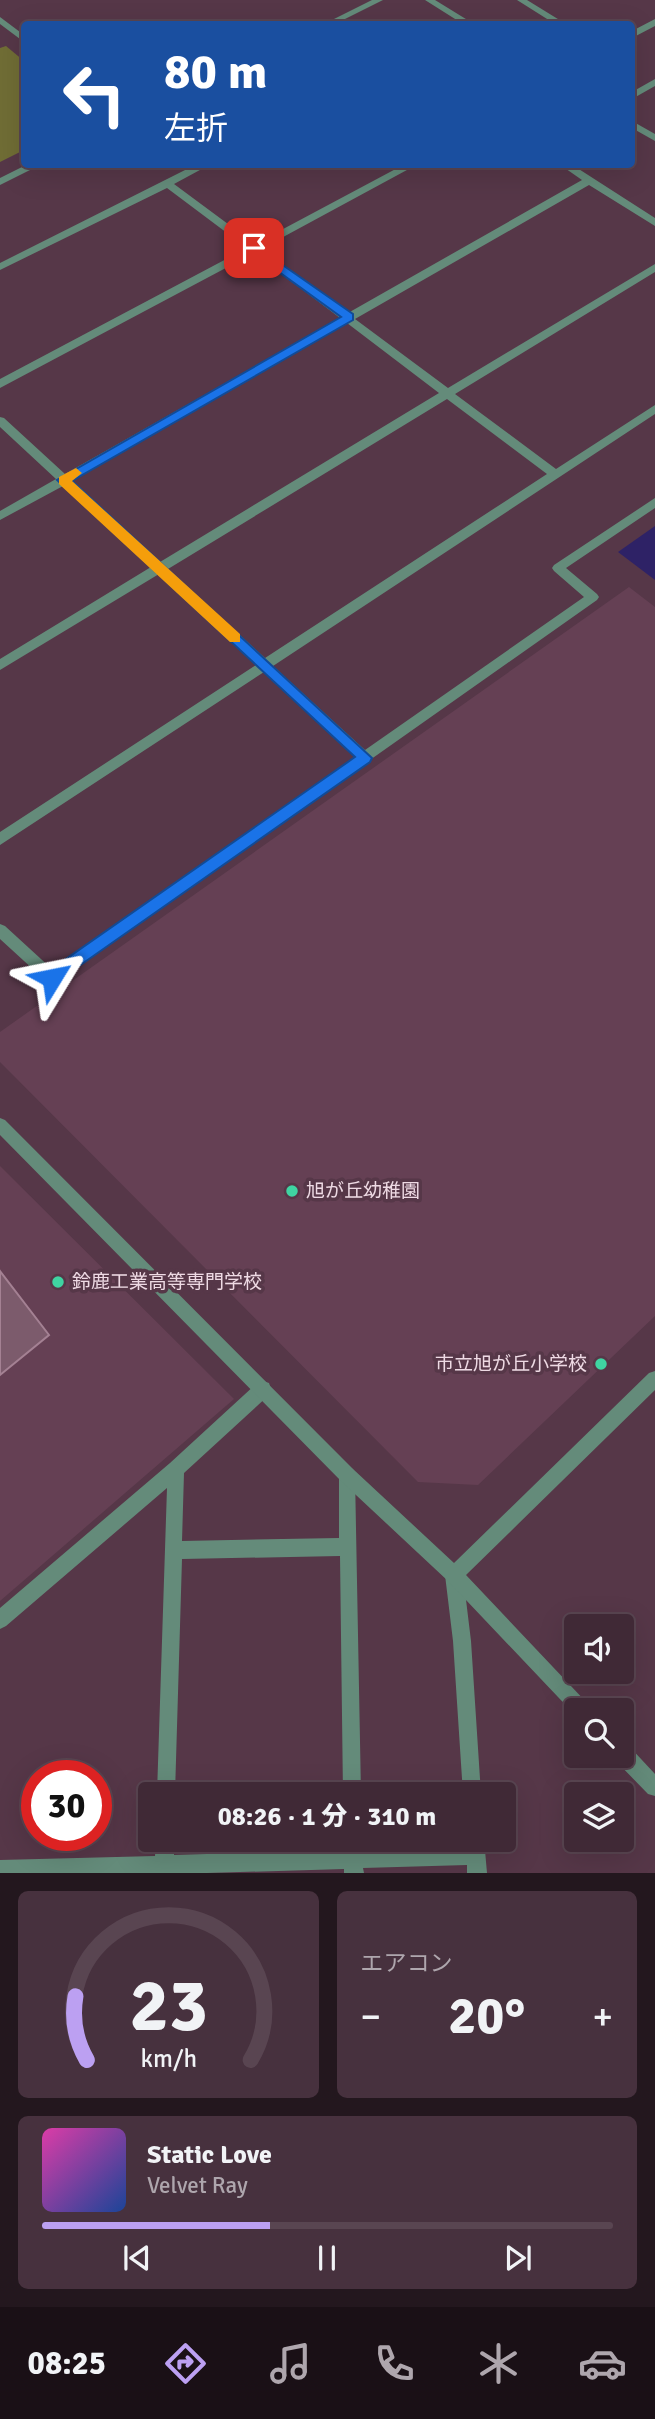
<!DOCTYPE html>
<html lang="ja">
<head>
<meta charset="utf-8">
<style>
  body { margin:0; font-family:Signika,"Noto Sans JP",sans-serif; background:#47313e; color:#f1f3f6; height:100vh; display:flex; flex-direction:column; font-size:26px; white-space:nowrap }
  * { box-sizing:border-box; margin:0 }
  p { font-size:23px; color:#aea6ad }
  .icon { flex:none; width:38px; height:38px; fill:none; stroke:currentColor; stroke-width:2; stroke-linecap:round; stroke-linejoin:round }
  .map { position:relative; height:1873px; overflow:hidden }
  .side { display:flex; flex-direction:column; gap:18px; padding:18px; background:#23171e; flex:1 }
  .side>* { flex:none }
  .guide { position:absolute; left:21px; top:21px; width:614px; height:147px; border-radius:7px; box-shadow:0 7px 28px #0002,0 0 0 2px #594551; background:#1a4fa0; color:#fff; overflow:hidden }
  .tools { position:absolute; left:564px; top:1614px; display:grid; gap:14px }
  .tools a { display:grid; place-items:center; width:70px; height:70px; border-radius:7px; background:#402936; box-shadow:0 7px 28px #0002,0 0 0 2px #594551; font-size:35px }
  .speed { position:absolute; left:21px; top:1760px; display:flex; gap:14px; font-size:35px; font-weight:700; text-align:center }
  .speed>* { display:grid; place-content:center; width:91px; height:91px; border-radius:50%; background:#402936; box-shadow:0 7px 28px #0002,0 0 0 2px #594551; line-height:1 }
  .speed .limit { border:10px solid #d22; background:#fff; color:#111 }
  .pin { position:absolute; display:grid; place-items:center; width:60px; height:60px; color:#fff; margin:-30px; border-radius:14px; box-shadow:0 4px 10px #0006 }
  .me { position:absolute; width:77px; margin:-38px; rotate:55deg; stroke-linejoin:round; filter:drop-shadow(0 0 5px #0008) }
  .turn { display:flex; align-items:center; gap:24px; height:147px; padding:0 28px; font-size:32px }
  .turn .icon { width:91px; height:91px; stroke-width:2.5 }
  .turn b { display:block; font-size:49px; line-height:60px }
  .big { font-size:52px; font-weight:800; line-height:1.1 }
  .side .card { flex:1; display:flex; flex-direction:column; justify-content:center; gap:10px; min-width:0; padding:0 24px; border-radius:10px; background:#47313e }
  .side .dial { align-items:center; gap:0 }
  .dial svg { height:182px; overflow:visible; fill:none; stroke:#594551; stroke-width:7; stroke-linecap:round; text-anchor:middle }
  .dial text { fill:#f1f3f6; stroke:none }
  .song { display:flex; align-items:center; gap:21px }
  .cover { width:84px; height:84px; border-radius:10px; background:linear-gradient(135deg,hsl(320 70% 55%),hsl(220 70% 35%)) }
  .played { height:7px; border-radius:4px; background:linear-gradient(90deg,#bca0f2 40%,#594551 40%) }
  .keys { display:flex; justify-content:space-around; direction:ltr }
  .heat { display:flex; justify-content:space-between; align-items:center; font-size:38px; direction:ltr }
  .side .tiles { flex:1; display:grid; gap:18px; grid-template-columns:1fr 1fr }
  .card:last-child { grid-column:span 2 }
  .trip { position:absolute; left:138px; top:1782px; width:378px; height:70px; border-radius:7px; background:#402936; box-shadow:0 7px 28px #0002,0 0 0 2px #594551; font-weight:800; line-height:70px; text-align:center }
  .menu { display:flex; height:112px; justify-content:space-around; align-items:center; background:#1a1016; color:#aea6ad }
  .menu .icon { width:49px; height:49px }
  .menu .on { color:#bca0f2 }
  .menu b { font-size:32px; color:#f1f3f6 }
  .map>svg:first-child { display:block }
  .built { fill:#654054 }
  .green { fill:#706d35 }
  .water { fill:#2e2266 }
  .building { fill:#7c5b6c; stroke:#a48193; stroke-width:2 }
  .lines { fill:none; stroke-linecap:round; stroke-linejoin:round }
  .minor { fill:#648b7a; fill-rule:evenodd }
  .tertiary { fill:#648b7a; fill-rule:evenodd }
  .route { fill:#1a73e8; stroke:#114b97; stroke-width:2 }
  .slow { fill:#f59e0b }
  .poi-dot { fill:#3fd4a2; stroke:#563748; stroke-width:2.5 }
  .labels { text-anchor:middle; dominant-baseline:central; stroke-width:7; stroke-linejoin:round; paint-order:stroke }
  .poi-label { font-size:19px; fill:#eedae4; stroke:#563748; text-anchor:start }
</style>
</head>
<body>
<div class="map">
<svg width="655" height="1873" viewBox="0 0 655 1873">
  <rect width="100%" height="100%" fill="#563748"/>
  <path class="built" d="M629,587L655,607V1316L478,1485L418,1482L0,1062V1032Z
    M0,1166L234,1399L0,1601Z"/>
  <path class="green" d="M6,46L24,61V150L0,162V48Z"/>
  <path class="water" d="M655,526V580L618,552Z"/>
  <path class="building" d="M0,1271L49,1335L0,1375Z"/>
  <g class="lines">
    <path class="minor" d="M517,0H527L566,24H555Z
      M655,19V26L632,38V31Z
      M655,79V86L632,99V92Z
      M632,121L655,134V141L632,128Z
      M197,164H211L174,184L255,244L405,164H418L261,249L348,313L582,180L559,164H571L655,218V226L589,185L355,319L448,388L655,264V272L455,394L556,469L655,405V414L273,666L365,750L584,597L554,571L552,568L554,565L655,498V508L566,568L597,594L599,597L597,600L52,984L47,982L0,939V924L5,926L53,970L356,757L264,672L0,845V832L256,665L159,574L0,670V659L151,567L63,486L0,520V511L56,479L0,427V417L4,418L65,474L340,318L254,253L0,388V379L247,248L167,188L0,270V263ZM347,323L439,393L160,562L72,480ZM447,399L547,474L265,658L168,569Z
      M263,1381L269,1383L271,1389L269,1395L184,1473L182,1541L339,1538V1475L341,1469L347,1467L353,1469L355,1475L361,1794H343L340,1556L182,1559L175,1794H157L167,1488L6,1626L0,1629V1608L170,1463L257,1383Z
      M454,1566L460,1569L463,1575L471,1641L481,1794H463L453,1641L445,1575L448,1569Z
      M156,1839H174V1855L344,1850V1839H362L363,1849L466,1846V1839H484L487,1873H467V1865L363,1868L364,1873H344V1869L207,1873H0V1860L155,1856Z"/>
    <path class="tertiary" d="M372,0H383L335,24H324Z
      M425,0H435L474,24H463Z
      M0,17L24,35V42L0,24Z
      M28,164H42L0,185V178Z
      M0,1118L5,1120L353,1469L454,1563L649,1373L655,1371V1390L466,1575L588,1704L591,1710H576V1716L448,1581L341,1481L0,1135Z
      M621,1743L628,1745L655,1774V1796L648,1794L614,1759L613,1755H621Z"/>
  </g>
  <path class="route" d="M254,245L353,314V320L72,481L372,758L370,762L52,985L46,983L44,978L46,973L355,757L57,480L341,317L250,251L248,248Z"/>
  <path class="slow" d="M76,468L82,473L72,481L240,634V642H230L59,484V477Z"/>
  <g class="poi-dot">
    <circle cx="292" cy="1191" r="7"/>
    <circle cx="58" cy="1282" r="7"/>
    <circle cx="601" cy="1364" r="7"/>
  </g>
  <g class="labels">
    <g class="poi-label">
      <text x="306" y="1191">旭が丘幼稚園</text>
      <text x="72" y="1282">鈴鹿工業高等専門学校</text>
      <text x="587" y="1364" text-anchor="end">市立旭が丘小学校</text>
    </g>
  </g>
</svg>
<div class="tools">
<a><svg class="icon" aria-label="sound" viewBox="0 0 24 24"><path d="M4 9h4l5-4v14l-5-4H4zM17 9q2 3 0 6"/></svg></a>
<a><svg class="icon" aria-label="search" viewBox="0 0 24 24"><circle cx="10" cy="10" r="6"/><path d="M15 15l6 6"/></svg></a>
<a><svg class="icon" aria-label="layers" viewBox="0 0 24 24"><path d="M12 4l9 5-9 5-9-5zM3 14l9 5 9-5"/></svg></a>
</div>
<div class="speed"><div class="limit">30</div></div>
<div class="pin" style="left:254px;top:248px;background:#d93025"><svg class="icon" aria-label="arrive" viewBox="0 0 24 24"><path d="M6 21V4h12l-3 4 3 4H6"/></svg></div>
<svg class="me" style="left:52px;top:978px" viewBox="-20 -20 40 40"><path d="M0-17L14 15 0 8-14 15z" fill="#1a73e8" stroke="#fff" stroke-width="4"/></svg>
<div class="trip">08:26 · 1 分 · 310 m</div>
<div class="guide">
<div class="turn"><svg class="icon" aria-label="left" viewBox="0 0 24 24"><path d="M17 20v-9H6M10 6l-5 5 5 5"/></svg><div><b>80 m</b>左折</div></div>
</div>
</div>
<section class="side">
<div class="tiles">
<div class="card dial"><svg viewBox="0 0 100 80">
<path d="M14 69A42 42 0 1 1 86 69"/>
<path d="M14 69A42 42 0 0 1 9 41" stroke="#bca0f2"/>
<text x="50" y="56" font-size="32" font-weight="700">23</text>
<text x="50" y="72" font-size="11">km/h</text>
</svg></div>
<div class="card"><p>エアコン</p>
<div class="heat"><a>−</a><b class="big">20°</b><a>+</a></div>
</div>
<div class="card">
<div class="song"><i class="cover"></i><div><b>Static Love</b><p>Velvet Ray</p></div></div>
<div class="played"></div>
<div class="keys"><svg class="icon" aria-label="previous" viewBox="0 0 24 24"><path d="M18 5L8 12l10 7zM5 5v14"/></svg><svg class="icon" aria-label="pause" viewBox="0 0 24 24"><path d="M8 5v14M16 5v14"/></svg><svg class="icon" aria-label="next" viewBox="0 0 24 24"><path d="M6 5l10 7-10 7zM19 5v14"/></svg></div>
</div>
</div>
</section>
<nav class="menu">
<b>08:25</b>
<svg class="icon on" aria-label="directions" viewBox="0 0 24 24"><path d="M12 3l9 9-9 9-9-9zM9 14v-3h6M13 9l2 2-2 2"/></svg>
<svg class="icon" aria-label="music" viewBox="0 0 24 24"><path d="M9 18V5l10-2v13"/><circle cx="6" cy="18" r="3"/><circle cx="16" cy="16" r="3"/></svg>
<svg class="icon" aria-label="phone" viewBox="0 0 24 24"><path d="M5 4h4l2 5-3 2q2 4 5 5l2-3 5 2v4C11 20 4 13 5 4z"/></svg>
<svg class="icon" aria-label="climate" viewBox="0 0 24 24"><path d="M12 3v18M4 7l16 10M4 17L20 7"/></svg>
<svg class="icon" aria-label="car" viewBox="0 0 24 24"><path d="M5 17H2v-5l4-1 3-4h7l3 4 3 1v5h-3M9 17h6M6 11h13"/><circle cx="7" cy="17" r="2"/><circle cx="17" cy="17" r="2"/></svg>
</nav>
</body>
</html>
